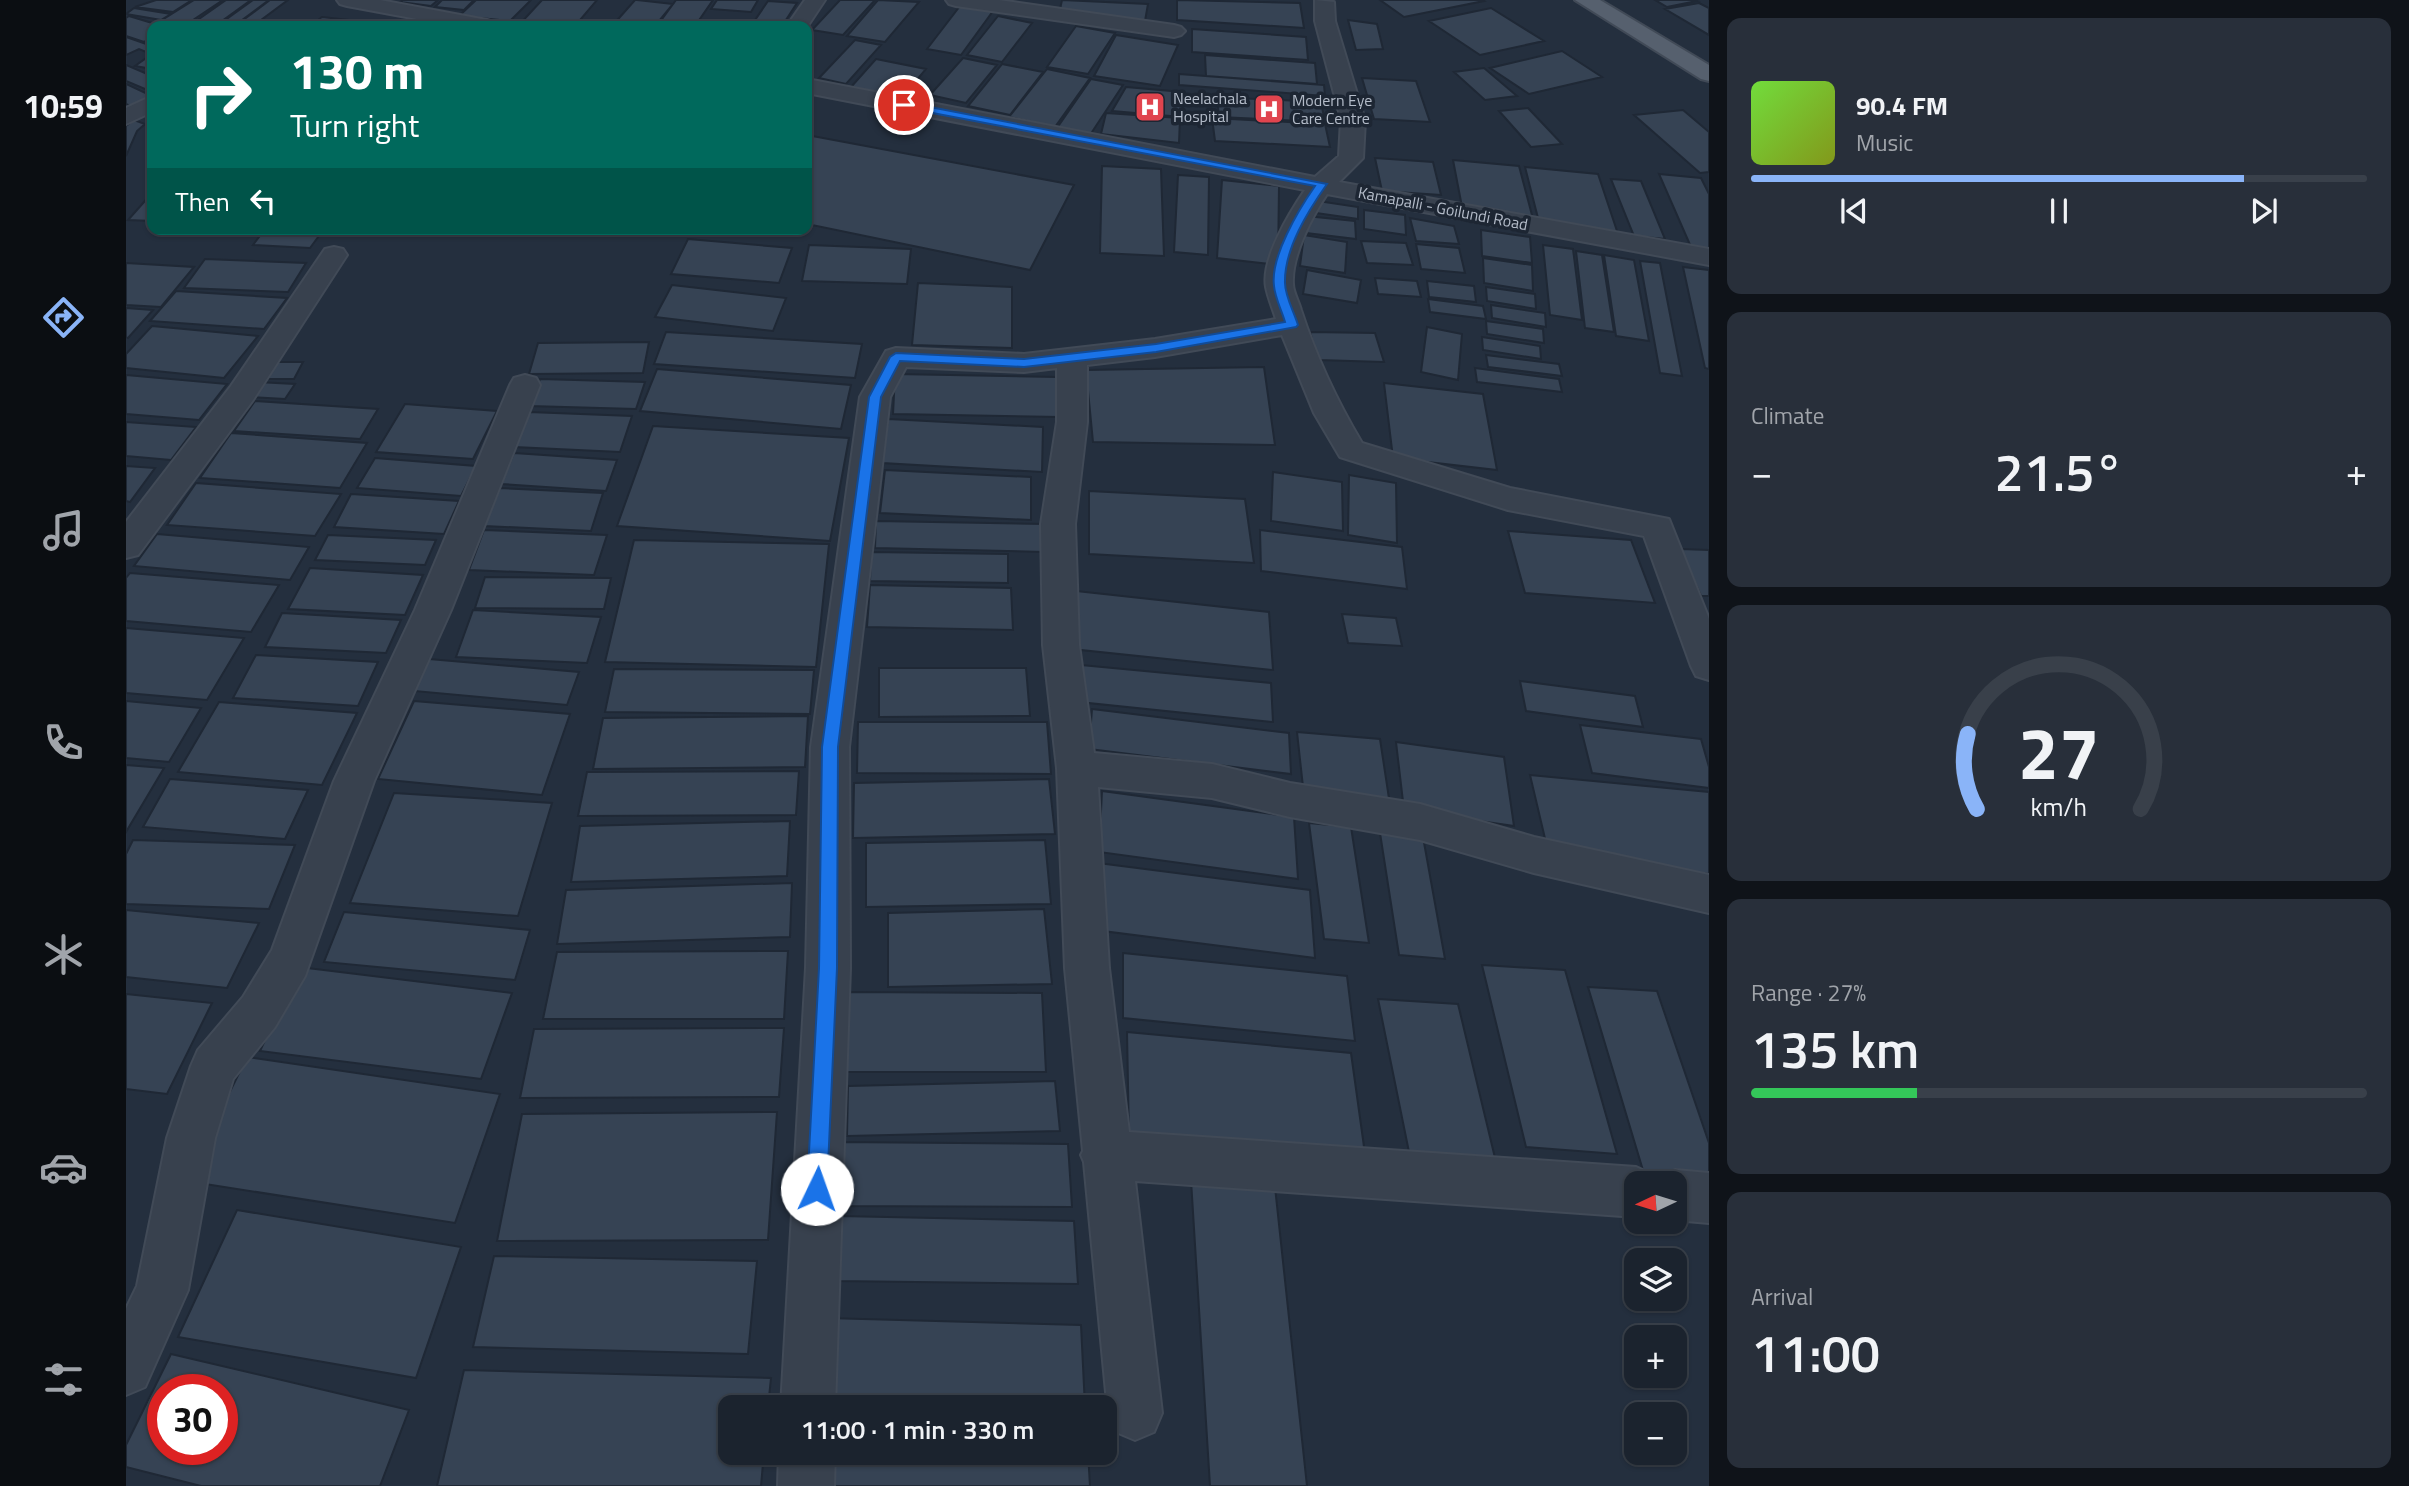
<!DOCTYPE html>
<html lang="en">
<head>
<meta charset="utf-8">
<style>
  body { margin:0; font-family:"Titillium Web",sans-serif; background:#282f3a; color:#f1f3f6; height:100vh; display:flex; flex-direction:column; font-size:26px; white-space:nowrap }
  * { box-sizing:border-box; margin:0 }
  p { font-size:23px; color:#a0a4aa }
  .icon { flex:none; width:38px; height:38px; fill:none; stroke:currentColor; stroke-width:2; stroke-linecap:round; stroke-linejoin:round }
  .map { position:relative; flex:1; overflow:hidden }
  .side { display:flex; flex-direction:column; gap:18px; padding:18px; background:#0f1319; width:700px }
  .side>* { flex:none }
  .guide { position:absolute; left:21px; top:21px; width:665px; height:214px; border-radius:14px; box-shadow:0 2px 5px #0004,0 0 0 2px #39404a; background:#00695c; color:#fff; overflow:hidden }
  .needle { width:46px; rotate:266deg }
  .buttons { position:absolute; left:1498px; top:1171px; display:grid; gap:14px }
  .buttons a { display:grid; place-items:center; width:63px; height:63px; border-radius:14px; background:#1b232e; box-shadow:0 2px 5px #0004,0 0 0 2px #39404a; font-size:35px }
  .speed { position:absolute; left:21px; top:1374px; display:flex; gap:14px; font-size:35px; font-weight:700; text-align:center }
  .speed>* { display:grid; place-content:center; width:91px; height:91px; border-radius:50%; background:#1b232e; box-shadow:0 2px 5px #0004,0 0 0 2px #39404a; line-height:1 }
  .speed .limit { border:10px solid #d22; background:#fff; color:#111 }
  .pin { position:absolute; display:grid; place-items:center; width:60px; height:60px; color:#fff; margin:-30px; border:4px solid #fff; border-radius:50%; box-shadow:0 2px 7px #0007 }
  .me { position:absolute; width:77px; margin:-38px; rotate:3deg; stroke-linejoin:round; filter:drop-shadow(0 0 5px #0008) }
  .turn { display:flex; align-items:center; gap:24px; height:147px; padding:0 28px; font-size:32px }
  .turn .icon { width:91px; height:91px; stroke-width:2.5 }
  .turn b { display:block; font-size:49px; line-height:60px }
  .then { display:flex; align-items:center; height:66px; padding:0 28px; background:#0003; gap:14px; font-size:26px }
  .big { font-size:52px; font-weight:600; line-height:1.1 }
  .side .widget { flex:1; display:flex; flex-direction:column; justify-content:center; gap:10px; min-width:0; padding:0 24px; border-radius:14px; background:#282f3a }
  .side .dial { align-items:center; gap:0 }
  .dial svg { height:182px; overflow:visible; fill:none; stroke:#39404a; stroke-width:7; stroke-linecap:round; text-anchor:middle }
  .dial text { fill:#f1f3f6; stroke:none }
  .song { display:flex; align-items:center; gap:21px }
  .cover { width:84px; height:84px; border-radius:10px; background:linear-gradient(135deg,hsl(100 70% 55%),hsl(70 70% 35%)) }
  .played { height:7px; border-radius:4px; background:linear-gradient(90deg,#8ab4f8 80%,#39404a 80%) }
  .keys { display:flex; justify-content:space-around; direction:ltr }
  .heat { display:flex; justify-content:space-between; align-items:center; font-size:38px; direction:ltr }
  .charge { height:10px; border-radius:5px; background:linear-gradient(90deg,#34c759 27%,#39404a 0) }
  .trip { position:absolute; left:592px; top:1395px; width:399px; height:70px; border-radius:14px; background:#1b232e; box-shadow:0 2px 5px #0004,0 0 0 2px #39404a; font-weight:600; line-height:70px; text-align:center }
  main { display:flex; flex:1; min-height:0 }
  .tab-bar { display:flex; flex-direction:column; width:126px; justify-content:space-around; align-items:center; background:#0b0e12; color:#a0a4aa }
  .tab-bar .icon { width:49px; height:49px }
  .tab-bar .selected { color:#8ab4f8 }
  .tab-bar b { font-size:32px; color:#f1f3f6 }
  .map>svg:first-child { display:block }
  .building { fill:#364354; stroke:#1f2835; stroke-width:2; fill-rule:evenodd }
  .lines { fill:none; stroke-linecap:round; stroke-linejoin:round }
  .minor-casing { stroke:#414a57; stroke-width:4 }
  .major-casing { stroke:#414a57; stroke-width:4 }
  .minor { fill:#38414e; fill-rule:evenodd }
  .major { fill:#56606e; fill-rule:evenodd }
  .route { fill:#1a73e8; stroke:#114b97; stroke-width:2 }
  .labels { text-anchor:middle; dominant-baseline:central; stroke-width:7; stroke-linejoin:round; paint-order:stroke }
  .far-poi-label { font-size:16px; fill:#b4bcc9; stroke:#1d2633; text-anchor:start }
  .far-street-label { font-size:16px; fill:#b4bcc9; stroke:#1d2633 }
</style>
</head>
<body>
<main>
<nav class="tab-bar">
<b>10:59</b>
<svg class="icon selected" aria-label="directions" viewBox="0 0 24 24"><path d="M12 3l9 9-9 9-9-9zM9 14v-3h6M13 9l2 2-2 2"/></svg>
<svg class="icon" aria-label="music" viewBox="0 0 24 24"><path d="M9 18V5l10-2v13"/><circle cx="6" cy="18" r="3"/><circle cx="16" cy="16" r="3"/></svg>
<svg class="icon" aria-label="phone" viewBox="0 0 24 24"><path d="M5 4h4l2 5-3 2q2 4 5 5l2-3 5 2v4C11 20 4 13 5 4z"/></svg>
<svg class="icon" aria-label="climate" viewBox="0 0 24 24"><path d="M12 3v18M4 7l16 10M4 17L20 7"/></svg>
<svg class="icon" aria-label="car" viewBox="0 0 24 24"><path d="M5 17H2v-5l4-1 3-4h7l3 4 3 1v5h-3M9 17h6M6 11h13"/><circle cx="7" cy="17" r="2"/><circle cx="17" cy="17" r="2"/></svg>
<svg class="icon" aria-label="filters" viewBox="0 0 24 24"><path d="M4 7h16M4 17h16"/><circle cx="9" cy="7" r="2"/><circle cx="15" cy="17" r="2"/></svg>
</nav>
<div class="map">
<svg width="1583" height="1486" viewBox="0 0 1583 1486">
  <rect width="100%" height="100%" fill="#242f3e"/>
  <path class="building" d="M30,0H66L47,12L9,7Z
    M68,0H97L61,24L36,20Z
    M100,0H125L89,26H63Z
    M127,0H143L108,26H91Z
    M144,0H162L127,26H109Z
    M277,0H312L305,6L274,2Z
    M316,0H348L338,10L309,7Z
    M350,0H405L384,21L333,16Z
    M416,0H471L449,26H392Z
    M509,0H511L547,4L529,26H486Z
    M550,0H587L569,26H531Z
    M591,0H632L625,12L585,9Z
    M714,0H749L717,35L686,30Z
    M752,0L793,2L759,42L721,36Z
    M936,0L1022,4L1019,21L933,14Z
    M1051,0L1174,3L1178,28L1051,20Z
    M1254,0H1356L1358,1L1278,17Z
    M1529,0H1568L1571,1L1541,7Z
    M642,1L671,3L656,26H625Z
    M1573,3L1583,8V35L1539,9Z
    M834,6L867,11L835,55L801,49Z
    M8,8L45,14L35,20L0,14Z
    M1365,8L1418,41L1354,55L1303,21Z
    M3,16L36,26H26V38L18,42L0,36V18Z
    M872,16L906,23L876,62L841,55Z
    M196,17L241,22L236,26H184Z
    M1222,20L1251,24L1257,49L1230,50Z
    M950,26L989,33L962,74L921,67Z
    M1066,29L1180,37L1182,60L1066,52Z
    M990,35L1052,45L1034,86L968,76Z
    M0,37L26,46V49L20,52L13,49L0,55Z
    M729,40L755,45L720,84L693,78Z
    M1436,51L1476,77L1403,94L1364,68Z
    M26,54V69L9,66Z
    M1079,55L1189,63L1191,84L1080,76Z
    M837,58L871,65L840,103L804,95Z
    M750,59L800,69L776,98L725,87Z
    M876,64L917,72L884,115L842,106Z
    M0,65L26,76V92L0,81Z
    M1358,68L1391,96L1359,100L1328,72Z
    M921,69L964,78L929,127L883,117Z
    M1053,74L1198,85L1199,96L1053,85Z
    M1236,78L1290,81L1304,122L1248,119Z
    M965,79L997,85L964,135L931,128Z
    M0,84L26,96L4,106L0,104Z
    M1000,87L1057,92L1056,117L986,111Z
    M1091,97L1195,102L1199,122L1093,117Z
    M1402,108L1436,144L1405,147L1373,111Z
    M1557,110L1583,132V172L1574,173L1508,115Z
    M980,113L1054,118L1053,143L975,134Z
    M1086,118L1199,124L1204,147L1089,141Z
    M8,120L19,124L11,131L0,156V126Z
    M681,135L948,185L904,270L681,224Z
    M1249,158L1307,162L1315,195L1256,191Z
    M1327,160L1393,166L1407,219L1337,212Z
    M976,166L1035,169L1038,256L974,253Z
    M1399,167L1472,174L1492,234L1414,226Z
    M1533,174L1575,178L1583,194V249L1565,247Z
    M1052,175L1083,177L1082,255L1048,252Z
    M1485,179L1515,181L1539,239L1508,236Z
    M1096,180L1153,186L1152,265L1091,258Z
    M26,193V221L2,220Z
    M1192,201L1232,207V219L1190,213Z
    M1238,210L1279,215L1280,235L1238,229Z
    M1180,216L1229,221L1230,239L1180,233Z
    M1284,218L1328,226L1333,244L1290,241Z
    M139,229H198L184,248L127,245Z
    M1355,230L1404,237L1406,263L1356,256Z
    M1178,235L1221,242L1219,273L1174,266Z
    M562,239L666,248L653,283L545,274Z
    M1235,241L1280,243L1287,265L1241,263Z
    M1290,244L1333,248L1339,273L1295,269Z
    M683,245L785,249L781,284L676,281Z
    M1417,245L1447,249L1456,320L1424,315Z
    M1450,251L1476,255L1488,332L1459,328Z
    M1478,255L1508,260L1523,341L1490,336Z
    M1357,258L1406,265L1407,291L1358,283Z
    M79,259L180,263L162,292L58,288Z
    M1514,261L1534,263L1556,376L1534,373Z
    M0,263L68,267L35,307L0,305Z
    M1557,267L1583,270V369L1579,368Z
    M1181,270L1235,280L1231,303L1177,294Z
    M1249,278L1291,281L1295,297L1252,294Z
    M1301,281L1348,286L1350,302L1303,297Z
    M792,283L886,287V348L786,345Z
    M546,285L660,298L647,331L529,317Z
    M1360,287L1409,294L1410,309L1361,301Z
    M50,291L161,298L138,329L24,321Z
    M1302,299L1357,306L1360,319L1304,312Z
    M1365,305L1419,313L1420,327L1366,318Z
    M0,308L27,310L2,338L0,337Z
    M1360,321L1417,329L1418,343L1361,334Z
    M26,326L132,336L98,378L0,368V354Z
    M1301,327L1336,334L1332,380L1295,372Z
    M540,332L736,344L729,378L528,364Z
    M1184,332L1249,333L1258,362L1192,360Z
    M1356,337L1414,346L1415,359L1357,350Z
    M523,342L517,373L403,374L412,343Z
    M1360,355L1433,364L1436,376L1362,367Z
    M139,362H177L168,379H130Z
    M1138,367L1149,445L967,442L960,370Z
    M1349,368L1433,379L1436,392L1351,382Z
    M531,369L725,385L715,429L514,411Z
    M769,374L931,377L934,417L767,414Z
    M0,375L101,384L73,420L0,414Z
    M414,379L519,382L510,409L403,406Z
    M131,382L169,384L159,399L121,397Z
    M1258,383L1357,394L1371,470L1267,458Z
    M129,401L252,409L234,439L108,431Z
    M279,404L371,411L347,459L250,452Z
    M403,412L506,416L494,452L388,447Z
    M762,419L917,427L916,472L756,463Z
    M0,422L70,427L45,460L0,456Z
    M527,426L723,438L704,541L491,526Z
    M105,433L241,443L214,488L74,478Z
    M388,453L491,460L480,491L375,484Z
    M249,458L350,466L335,496L231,488Z
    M0,466L29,468L4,502L0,501Z
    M759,470L905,477V520L754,513Z
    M1147,472L1216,482L1217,531L1145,521Z
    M1223,475L1270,483L1271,543L1222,535Z
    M70,483L215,494L189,536L41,525Z
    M374,488L477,493L465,531L358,526Z
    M963,491L1119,499L1128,563L963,554Z
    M225,494L333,501L318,534L208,527Z
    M750,521L918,524L919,552L749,548Z
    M358,530L481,535L468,575L343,570Z
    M1134,530L1276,547L1281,589L1135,571Z
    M1382,531L1505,540L1529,603L1399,593Z
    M31,534L183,547L164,580L8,566Z
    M202,535L310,540L299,565L189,560Z
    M508,540L703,544L690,667L479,662Z
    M1554,549L1583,550V596H1575Z
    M745,552L882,554V583L744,581Z
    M184,568L297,575L279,615L162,609Z
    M4,573L153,585L125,632L0,621V578Z
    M359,577L485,578L478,609L349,608Z
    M744,585L885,588L887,630L741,627Z
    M941,590L1143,612L1147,670L936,648Z
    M347,610L475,617L461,663L330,657Z
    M156,613L275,620L260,653L139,647Z
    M1216,614L1270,618L1276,646L1222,643Z
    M0,628L118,638L81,700L0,693Z
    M130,655L252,662L232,706L107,698Z
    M303,659L453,672L441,705L288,691Z
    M955,665L1145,683L1147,722L953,702Z
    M753,668H900L904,716L753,717Z
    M488,669L688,670L684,714L479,712Z
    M1394,681L1509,696L1517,727L1400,711Z
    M0,701L75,708L43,762L0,758Z
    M288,701L444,714L416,795L252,779Z
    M93,702L231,713L196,785L52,772Z
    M966,709L1163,733L1165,774L963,749Z
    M682,716L679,767L467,769L477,718Z
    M732,722H921L925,774L731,773Z
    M1454,725L1575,739L1583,767V788L1466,773Z
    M1171,732L1254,739L1264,805L1178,796Z
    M1270,742L1378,757L1388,826L1278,810Z
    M0,765L38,768L0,832Z
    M673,771L670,815L452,816L461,772Z
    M1404,775L1583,792V874L1479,864L1421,847Z
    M44,779L182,790L159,839L17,827Z
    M923,779L929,834L727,838L728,783Z
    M976,791L1168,817L1172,879L973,852Z
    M268,793L426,803L392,916L224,903Z
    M664,821L661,876L445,882L454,826Z
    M1183,823L1225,827L1243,943L1198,939Z
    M1254,833L1297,837L1319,959L1273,955Z
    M7,840L169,845L143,909L0,904V854Z
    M919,840L925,904L740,907V843Z
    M972,863L1184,890L1189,958L969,930Z
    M666,883L664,937L431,944L440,890Z
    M918,909L926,984L762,987V913Z
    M0,910L133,923L101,988L0,977Z
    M218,912L404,930L389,980L198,962Z
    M662,951L658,1019H417L431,952Z
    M997,953L1221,976L1229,1041L997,1018Z
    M1356,965L1439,970L1491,1154L1400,1147Z
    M173,967L386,993L355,1079L134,1051Z
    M1462,987L1531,991L1583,1143V1181L1519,1177Z
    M723,992L916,993L920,1072H720Z
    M0,994L86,1003L41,1094L0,1089Z
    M1252,999L1332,1004L1370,1162L1284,1157Z
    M658,1028L653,1097L394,1098L408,1029Z
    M1001,1032L1225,1053L1240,1161L1003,1138Z
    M121,1057L374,1094L329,1223L60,1181Z
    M929,1081L934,1131L721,1136L722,1086Z
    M651,1112L642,1240L371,1241L396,1114Z
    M711,1142L942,1144L946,1207L708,1206Z
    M1065,1180L1149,1187L1181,1486H1084Z
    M111,1210L335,1247L290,1378L52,1337Z
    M713,1216L948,1221L952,1284L709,1281Z
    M368,1256L631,1261L622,1354L347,1347Z
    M700,1318L955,1325L959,1407H695Z
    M45,1354L283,1410L254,1486H75L0,1467V1445ZM37,1390H96V1449H37Z
    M338,1370L645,1378L642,1407H604V1452H638L635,1486H311Z
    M692,1452H962L964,1486H690Z"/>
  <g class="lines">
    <g class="minor-casing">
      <path id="minor" d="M211,0H254L361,20L368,22L372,26H329L221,6L214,4Z
        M679,0H699L681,27L661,26Z
        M820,0H873L1048,25L1055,27L1059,31L1055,35L1048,37L830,6L823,4Z
        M1189,0L1208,2L1209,21L1239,120L1237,158L1213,182L1583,249V265L1201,194C1186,216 1165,257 1167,284C1167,292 1173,302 1175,310C1190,356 1211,401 1236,443L1384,488L1543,519L1583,619V680L1570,676L1565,666L1518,536L1382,510L1214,457L1188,413L1156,335L1029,357L961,365V422L949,524L953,645L968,753L1086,764L1164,783L1294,804L1408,837L1583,875V913L1408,873L1294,840L1164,817L1086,798L972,787L983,968L1003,1132L1510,1167L1527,1175L1530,1181L1532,1178L1549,1170L1583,1173V1223L1549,1220V1183H1510V1217L1009,1181L1036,1413L1028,1432L1009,1440L990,1432L982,1413L958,1162L955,1155L957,1151L939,968L931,768L917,645L915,524L931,422V368L898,372L780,367L764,397L723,747L724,968L709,1407H655L680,968L685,747L734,397L760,351L770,348L898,354L1029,339L1150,319C1147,309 1142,298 1140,287C1135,259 1164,212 1179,190L681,93V79L1189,177L1213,156L1215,120L1189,21Z
        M26,96V112L0,124V108Z
        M208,247L217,249L221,255L127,400L12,555L0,558V522L105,386L199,249Z
        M399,375L410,378L414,385L325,610L248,781L179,976L149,1027L107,1079L89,1138L62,1290L19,1387L0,1395V1309L11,1286L41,1138L65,1066L72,1050L117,997L146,950L208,781L289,610L384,385L388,378Z
        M653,1452H709L708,1486H652Z"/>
    </g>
    <g class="major-casing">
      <path id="major" d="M1449,0H1474L1583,65V81L1575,79Z"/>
    </g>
    <use href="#minor" class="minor"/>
    <use href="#major" class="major"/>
  </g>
  <path class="route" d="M778,102L1201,184C1182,211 1158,249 1159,283C1159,296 1168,312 1172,325L1170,327L1030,352L898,367L774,361L755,397L712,747L711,968L701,1189L698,1197L691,1200L684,1197L681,1189L693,968L696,747L743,397L764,357L770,353L898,359L1030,344L1159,322C1156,311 1149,298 1148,286C1144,257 1173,209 1189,186L775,107L774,105Z"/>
  <defs>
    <g id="hospital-square" transform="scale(1.575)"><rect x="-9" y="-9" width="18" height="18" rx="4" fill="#e0444e" stroke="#1d2633"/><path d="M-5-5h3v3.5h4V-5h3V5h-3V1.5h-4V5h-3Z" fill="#fff"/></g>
  </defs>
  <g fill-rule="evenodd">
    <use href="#hospital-square" x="1024" y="107"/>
    <use href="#hospital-square" x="1143" y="109"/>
  </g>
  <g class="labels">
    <g class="far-poi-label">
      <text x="1047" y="98">Neelachala<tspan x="1047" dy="18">Hospital</tspan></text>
      <text x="1166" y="100">Modern Eye<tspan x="1166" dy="18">Care Centre</tspan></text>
    </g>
    <g class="far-street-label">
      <text transform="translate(1317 208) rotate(11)">Kamapalli - Goilundi Road</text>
    </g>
  </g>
</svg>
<div class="buttons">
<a><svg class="needle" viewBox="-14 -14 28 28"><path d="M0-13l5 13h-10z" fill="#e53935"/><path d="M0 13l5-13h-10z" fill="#a0a4aa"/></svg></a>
<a><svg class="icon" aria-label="layers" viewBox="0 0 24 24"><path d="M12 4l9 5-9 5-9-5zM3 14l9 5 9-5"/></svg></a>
<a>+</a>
<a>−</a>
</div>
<div class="speed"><div class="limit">30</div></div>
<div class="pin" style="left:778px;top:105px;background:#d93025"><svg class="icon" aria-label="arrive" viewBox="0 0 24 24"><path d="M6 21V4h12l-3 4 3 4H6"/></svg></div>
<svg class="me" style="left:691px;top:1189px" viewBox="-20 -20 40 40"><circle r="19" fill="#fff"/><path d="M0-13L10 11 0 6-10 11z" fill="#1a73e8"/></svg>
<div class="trip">11:00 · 1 min · 330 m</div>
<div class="guide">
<div class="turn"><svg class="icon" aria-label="right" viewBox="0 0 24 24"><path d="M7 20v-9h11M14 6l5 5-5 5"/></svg><div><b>130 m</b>Turn right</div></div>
<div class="then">Then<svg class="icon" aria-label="left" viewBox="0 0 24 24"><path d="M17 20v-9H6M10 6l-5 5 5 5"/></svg></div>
</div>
</div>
<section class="side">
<div class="widget">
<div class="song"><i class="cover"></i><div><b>90.4 FM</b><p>Music</p></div></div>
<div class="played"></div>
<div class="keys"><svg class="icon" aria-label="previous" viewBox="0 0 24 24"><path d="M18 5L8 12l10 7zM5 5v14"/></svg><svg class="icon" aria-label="pause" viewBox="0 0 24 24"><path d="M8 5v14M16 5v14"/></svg><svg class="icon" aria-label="next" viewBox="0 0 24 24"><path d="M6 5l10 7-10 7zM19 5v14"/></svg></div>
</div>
<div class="widget"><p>Climate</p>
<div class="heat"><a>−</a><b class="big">21.5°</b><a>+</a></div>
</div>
<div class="widget dial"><svg viewBox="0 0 100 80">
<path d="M14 69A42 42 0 1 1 86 69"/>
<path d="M14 69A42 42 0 0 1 10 36" stroke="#8ab4f8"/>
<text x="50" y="56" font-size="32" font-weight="700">27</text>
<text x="50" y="72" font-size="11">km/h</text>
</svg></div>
<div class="widget"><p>Range · 27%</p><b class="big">135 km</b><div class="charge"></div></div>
<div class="widget"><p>Arrival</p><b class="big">11:00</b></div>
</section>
</main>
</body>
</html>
